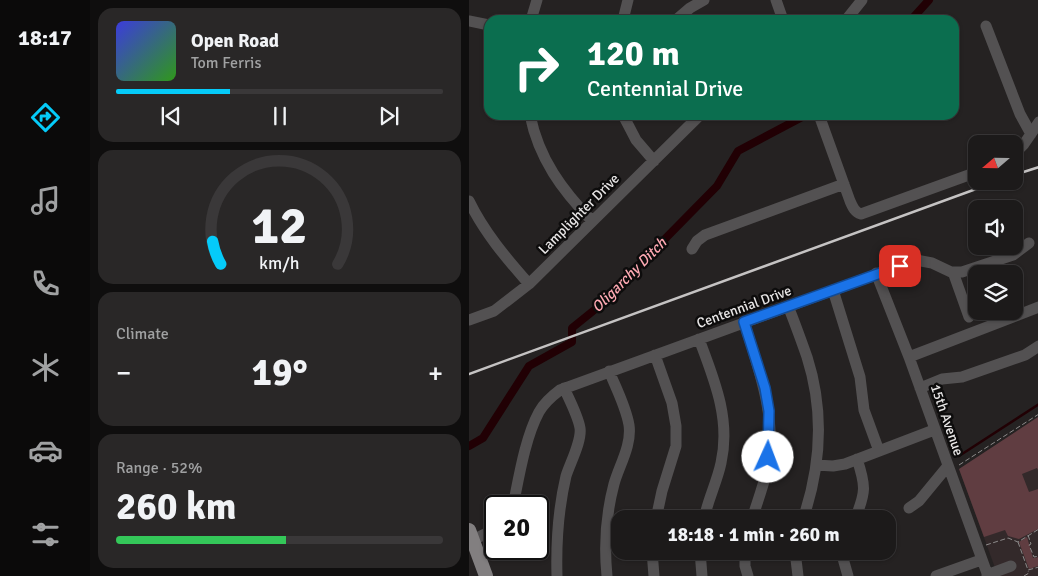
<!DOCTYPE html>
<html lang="en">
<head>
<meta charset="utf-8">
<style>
  body { margin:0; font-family:Signika,sans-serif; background:#292727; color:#f1f3f6; height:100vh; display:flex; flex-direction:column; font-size:19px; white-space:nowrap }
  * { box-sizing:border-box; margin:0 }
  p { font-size:16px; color:#a0a1a2 }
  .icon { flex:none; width:28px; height:28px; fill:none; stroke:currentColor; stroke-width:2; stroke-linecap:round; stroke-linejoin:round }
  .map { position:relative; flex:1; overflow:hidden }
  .details { display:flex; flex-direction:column; gap:8px; padding:8px; background:#0f0e0e; width:379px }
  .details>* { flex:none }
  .guide { position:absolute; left:15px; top:15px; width:475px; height:105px; border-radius:15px; box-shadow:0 1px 4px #0004,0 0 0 1px #3a3839; background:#0b6e4f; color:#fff; overflow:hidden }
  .needle { width:32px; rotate:250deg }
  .buttons { position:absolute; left:499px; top:135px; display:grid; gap:10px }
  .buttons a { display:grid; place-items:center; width:55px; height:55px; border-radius:10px; background:#1c1a1a; box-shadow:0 1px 4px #0004,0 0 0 1px #3a3839; font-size:25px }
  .speed { position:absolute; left:15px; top:495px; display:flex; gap:10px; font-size:25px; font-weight:700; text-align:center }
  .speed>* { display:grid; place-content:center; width:65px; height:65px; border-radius:50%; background:#1c1a1a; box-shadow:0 1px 4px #0004,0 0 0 1px #3a3839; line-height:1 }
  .speed .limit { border:2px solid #111; border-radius:8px; background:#fff; color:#111 }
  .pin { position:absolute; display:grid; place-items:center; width:42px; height:42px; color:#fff; margin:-21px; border-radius:10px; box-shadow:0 2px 8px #0006 }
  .me { position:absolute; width:55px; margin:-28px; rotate:2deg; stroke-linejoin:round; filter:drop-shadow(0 0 4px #0008) }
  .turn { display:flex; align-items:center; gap:18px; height:105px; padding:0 20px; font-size:22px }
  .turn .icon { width:65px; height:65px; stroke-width:2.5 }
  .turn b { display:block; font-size:35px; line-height:42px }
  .big { font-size:38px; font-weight:700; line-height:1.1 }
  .details .tile { flex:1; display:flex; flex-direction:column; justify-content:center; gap:8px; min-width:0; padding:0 18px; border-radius:15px; background:#292727 }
  .details .dial { align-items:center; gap:0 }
  .dial svg { height:130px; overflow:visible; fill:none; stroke:#3a3839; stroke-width:7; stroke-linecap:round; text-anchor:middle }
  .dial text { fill:#f1f3f6; stroke:none }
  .song { display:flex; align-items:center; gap:15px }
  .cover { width:60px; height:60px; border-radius:8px; background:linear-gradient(135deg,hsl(240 70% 55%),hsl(110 70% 35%)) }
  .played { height:5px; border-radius:2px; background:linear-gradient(90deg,#05cbf9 35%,#3a3839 35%) }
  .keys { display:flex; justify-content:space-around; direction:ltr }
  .heat { display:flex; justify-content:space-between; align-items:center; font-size:28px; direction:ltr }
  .charge { height:8px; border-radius:4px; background:linear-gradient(90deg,#34c759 52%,#3a3839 0) }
  .trip { position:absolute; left:142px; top:510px; width:285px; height:50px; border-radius:15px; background:#1c1a1a; box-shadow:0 1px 4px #0004,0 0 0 1px #3a3839; font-weight:700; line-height:50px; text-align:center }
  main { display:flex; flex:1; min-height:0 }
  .menu { display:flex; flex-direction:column; width:90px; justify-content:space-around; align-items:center; background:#0b0a0a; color:#a0a1a2 }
  .menu .icon { width:35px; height:35px }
  .menu .current { color:#05cbf9 }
  .menu b { font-size:22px; color:#f1f3f6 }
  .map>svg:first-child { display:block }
  .built { fill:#33292a }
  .green { fill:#603d41 }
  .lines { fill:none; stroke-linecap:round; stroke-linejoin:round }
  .stream { stroke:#210004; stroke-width:2.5 }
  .canal { stroke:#210004; stroke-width:8 }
  .path { stroke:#8d8b8b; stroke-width:1; stroke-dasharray:5 2.5; stroke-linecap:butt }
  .minor { stroke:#535152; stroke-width:11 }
  .major { stroke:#827f80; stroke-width:14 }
  .rail { stroke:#c5c3c3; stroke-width:2.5 }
  .route-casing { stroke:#114b97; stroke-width:12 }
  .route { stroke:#1a73e8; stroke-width:9 }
  .labels { text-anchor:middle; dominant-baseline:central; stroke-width:5; stroke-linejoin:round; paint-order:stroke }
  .street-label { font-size:14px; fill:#e9e7e7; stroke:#0d0c0c }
  .water-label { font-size:15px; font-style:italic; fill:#ffa9b3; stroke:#0d0c0c }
</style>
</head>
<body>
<main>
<nav class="menu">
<b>18:17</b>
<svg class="icon current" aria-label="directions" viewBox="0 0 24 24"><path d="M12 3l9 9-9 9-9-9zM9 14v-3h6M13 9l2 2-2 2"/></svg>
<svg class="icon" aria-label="music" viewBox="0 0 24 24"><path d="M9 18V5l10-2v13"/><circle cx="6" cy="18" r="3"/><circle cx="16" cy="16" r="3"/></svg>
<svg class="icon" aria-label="phone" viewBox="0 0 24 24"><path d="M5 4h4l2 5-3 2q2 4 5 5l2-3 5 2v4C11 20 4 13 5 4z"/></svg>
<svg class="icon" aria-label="climate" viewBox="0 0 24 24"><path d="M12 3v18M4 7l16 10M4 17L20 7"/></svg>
<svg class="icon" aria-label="car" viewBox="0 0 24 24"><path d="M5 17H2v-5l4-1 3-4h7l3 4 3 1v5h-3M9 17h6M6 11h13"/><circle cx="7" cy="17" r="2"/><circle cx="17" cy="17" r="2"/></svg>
<svg class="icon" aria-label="filters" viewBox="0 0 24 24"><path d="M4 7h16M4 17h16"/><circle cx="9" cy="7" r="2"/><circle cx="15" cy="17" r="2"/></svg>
</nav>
<section class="details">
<div class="tile">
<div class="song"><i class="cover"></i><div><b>Open Road</b><p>Tom Ferris</p></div></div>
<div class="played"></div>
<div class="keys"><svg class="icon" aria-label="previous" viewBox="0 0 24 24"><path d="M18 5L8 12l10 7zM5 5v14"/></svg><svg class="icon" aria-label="pause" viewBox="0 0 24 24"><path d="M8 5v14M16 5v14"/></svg><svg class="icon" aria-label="next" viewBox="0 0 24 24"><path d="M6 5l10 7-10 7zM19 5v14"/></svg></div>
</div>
<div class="tile dial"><svg viewBox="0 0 100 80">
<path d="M14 69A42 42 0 1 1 86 69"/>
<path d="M14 69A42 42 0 0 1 9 55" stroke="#05cbf9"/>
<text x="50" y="56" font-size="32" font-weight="700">12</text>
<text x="50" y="72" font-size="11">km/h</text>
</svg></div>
<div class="tile"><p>Climate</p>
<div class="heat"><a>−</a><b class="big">19°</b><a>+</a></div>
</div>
<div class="tile"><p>Range · 52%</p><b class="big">260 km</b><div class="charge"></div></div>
</section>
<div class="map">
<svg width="570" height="576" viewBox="0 0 570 576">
  <rect width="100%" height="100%" fill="#252222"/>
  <path class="built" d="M569,417V576H529L490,469Z"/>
  <path class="green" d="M569,417V470L568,468L553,474L560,492L569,489V529L550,539L539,536L536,530L515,537L490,469Z
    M558,537L564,558L570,557L569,566L560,569L550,542Z"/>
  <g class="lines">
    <path class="stream" d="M490,456L570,404"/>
    <path class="canal" d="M442,20L460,0
      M0,446L14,438L60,366L103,342V328L129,307L248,186L269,151L337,115"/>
    <path class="path" d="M490,465L570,414
      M559,535L562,544L560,545L565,557L570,556
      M549,542L559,570L570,567
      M517,545L539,538L549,542L570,529
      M555,576L560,573L559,571"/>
    <path class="minor" d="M307,0L314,20
      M62,20L68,0
      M154,20L159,0
      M207,20L221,8L235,0
      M377,20L393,0
      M0,21L20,25
      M517,26L551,114L562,134
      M61,115C70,159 93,190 123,221
      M154,115L167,140L185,161
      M350,115L381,201C384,208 386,212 392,214L508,172
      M545,154L555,144L570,122
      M0,201C15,232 37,258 60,284
      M223,249L228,241L236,235L375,184
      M484,272L500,317
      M407,273L440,357L519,576
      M364,290L391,377L395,410L410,451
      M319,306C326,323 332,340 338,357C355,410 352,466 334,519
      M0,320L25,311L60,284L231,115
      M275,322C290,370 309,420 298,470C294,487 288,503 283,519
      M230,339C245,379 262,419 252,463C248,482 239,499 235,519
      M186,355L203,403L207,426V446L193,491L187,519
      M440,357L570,307
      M451,388L473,379L493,377L556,355L570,346
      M347,465L364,466L376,464L465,430
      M44,506C50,477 56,438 70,412C75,403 83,396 91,390L447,260L463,263L482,272H493L544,255L560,243
      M440,508L450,501L478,467
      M386,519C397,492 397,486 388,459
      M0,542L26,529
      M183,551L185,576
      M231,551L233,576
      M276,551V566L279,576
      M326,551L329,576
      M374,551L373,555L379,576
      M518,575L542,566
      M88,576C87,542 89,510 97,476C101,463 113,441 111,428C109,416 100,399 95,388
      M138,576C135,546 137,514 145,484C150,466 163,445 160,425C157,407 147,388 140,371
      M467,576L512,560"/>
    <path class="major" d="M0,530L17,576"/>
    <path class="rail" d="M545,175L570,167
      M0,374L529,181"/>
  </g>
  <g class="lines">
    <g class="route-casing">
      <path id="route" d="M299,457L300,411L296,388L275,322L431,266"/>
    </g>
    <use href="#route" class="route"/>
  </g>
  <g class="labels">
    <g class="street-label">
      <text transform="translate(110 214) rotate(-45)">Lamplighter Drive</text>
      <text transform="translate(275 307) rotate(-20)">Centennial Drive</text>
      <text transform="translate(478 420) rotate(71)">15th Avenue</text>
    </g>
    <g class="water-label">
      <text transform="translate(160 275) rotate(-45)">Oligarchy Ditch</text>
    </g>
  </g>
</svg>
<div class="buttons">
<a><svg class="needle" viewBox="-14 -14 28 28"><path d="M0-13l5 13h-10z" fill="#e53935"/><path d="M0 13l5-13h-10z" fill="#a0a1a2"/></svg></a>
<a><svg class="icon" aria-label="sound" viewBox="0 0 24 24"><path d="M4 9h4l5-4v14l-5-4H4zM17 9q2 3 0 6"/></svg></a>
<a><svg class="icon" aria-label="layers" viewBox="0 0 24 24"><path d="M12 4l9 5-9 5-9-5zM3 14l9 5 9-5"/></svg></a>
</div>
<div class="speed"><div class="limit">20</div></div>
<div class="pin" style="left:431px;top:266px;background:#d93025"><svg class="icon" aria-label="arrive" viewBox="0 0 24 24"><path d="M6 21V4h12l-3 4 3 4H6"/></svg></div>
<svg class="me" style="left:299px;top:457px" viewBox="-20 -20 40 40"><circle r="19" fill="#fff"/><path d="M0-13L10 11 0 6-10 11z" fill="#1a73e8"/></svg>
<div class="trip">18:18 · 1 min · 260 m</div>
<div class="guide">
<div class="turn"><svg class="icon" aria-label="right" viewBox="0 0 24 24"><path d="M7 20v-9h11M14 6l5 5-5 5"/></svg><div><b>120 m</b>Centennial Drive</div></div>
</div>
</div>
</main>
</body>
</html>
